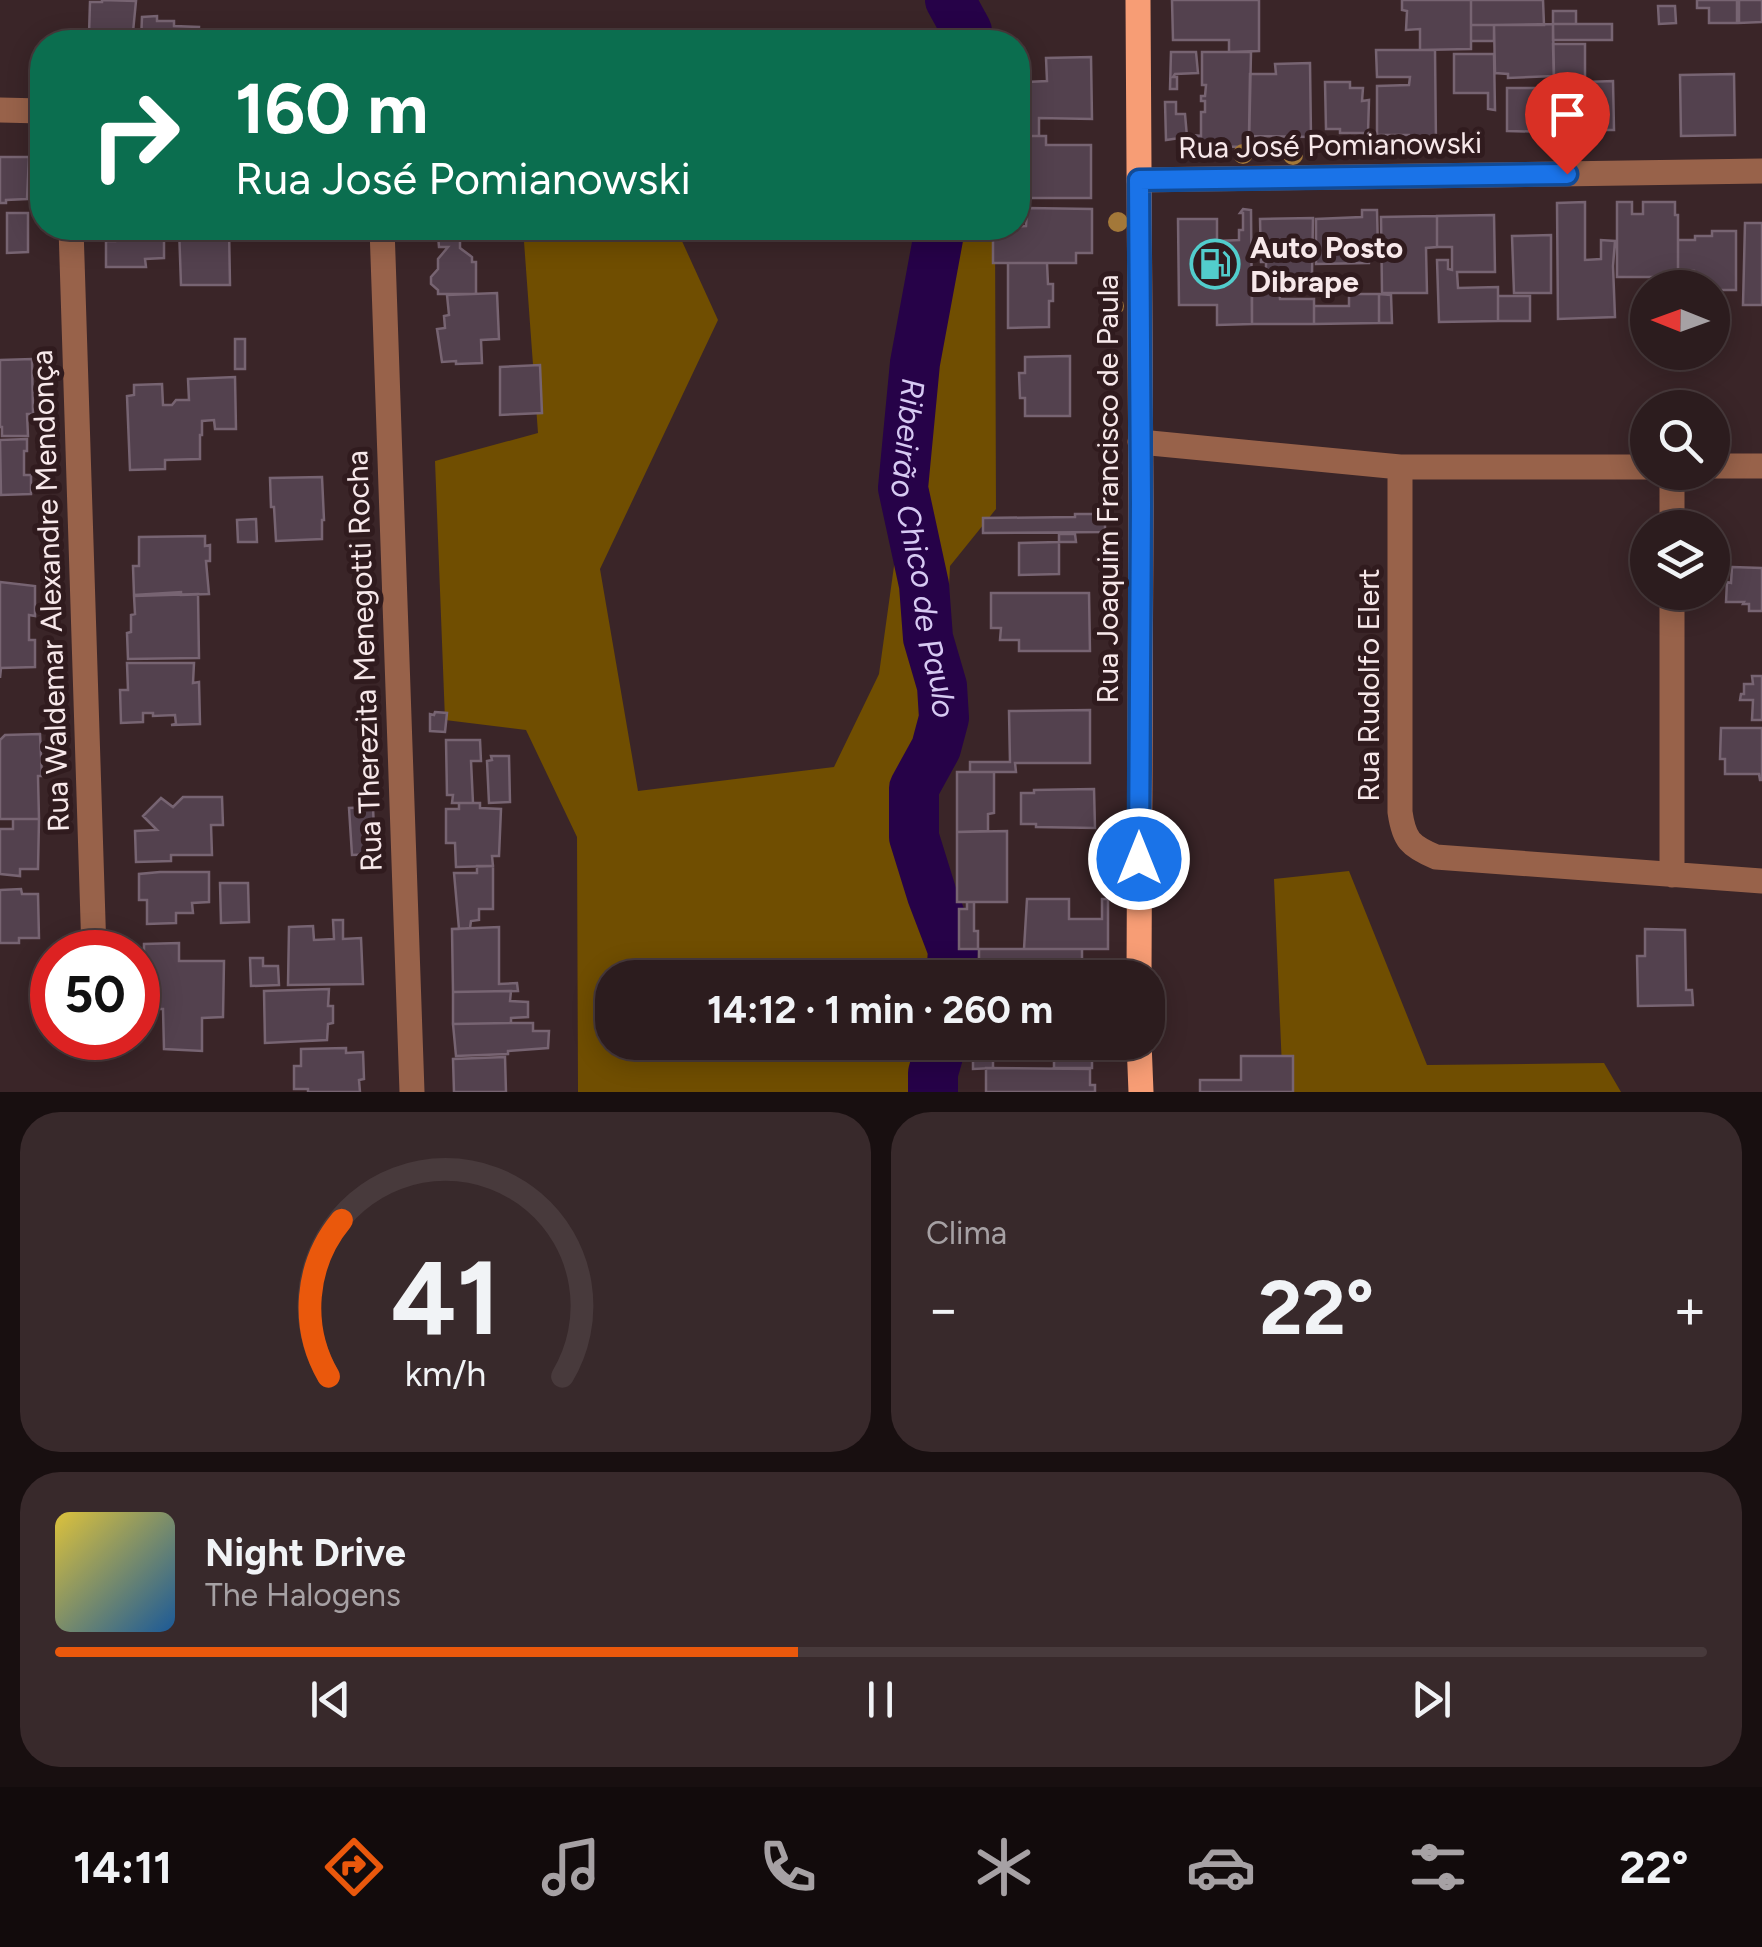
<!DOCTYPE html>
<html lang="pt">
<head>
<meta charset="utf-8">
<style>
  body { margin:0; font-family:Figtree,sans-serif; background:#38292b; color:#f1f3f6; height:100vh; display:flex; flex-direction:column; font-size:38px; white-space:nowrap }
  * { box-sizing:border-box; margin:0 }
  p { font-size:32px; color:#a6a1a4 }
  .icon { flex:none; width:55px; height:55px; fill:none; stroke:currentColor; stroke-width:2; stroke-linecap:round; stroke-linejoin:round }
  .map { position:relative; height:1092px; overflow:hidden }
  .details { display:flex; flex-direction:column; gap:20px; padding:20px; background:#180f10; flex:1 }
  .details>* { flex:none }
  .hud { position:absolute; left:30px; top:30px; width:1000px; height:210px; border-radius:40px; box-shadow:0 5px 25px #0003,0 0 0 2px #483a3c; background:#0b6e4f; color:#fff; overflow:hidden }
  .needle { width:65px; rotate:271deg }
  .fabs { position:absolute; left:1630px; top:270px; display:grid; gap:20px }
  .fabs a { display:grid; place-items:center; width:100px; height:100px; border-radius:50%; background:#2c1c1e; box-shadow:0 5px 25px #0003,0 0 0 2px #483a3c; font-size:50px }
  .speed { position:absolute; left:30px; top:930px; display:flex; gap:20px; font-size:50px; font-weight:700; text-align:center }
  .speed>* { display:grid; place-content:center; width:130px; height:130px; border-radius:50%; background:#2c1c1e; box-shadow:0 5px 25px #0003,0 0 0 2px #483a3c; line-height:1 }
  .speed .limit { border:15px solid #d22; background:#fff; color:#111 }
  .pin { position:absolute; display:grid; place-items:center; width:85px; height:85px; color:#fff; margin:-102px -42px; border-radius:50% 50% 50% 0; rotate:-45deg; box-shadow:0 0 10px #0007 }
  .pin .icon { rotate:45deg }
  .me { position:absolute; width:110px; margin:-55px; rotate:0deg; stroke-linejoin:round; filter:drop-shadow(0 0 8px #0008) }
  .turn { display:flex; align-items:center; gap:35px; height:210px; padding:0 40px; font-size:45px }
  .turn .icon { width:130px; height:130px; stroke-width:2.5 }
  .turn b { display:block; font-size:70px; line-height:85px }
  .big { font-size:75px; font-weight:700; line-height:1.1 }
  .details .widget { flex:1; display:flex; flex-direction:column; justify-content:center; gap:15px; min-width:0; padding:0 35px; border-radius:40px; background:#38292b }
  .details .dial { align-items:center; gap:0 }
  .dial svg { height:260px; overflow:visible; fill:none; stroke:#483a3c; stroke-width:7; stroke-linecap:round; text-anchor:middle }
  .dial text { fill:#f1f3f6; stroke:none }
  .song { display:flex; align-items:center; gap:30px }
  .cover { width:120px; height:120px; border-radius:15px; background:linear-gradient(135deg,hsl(50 70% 55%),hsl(210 70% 35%)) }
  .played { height:10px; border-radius:5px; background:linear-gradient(90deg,#ea580c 45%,#483a3c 45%) }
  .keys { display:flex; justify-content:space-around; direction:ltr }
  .heat { display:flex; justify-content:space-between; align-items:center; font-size:55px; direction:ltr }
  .details .tiles { flex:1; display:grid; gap:20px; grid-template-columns:1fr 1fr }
  .widget:last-child { grid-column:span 2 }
  .trip { position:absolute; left:595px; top:960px; width:570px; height:100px; border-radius:40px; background:#2c1c1e; box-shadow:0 5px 25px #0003,0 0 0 2px #483a3c; font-weight:700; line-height:100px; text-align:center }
  .dock { display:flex; height:160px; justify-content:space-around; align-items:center; background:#120b0c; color:#a6a1a4 }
  .dock .icon { width:70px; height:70px }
  .dock .on { color:#ea580c }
  .dock b { font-size:45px; color:#f1f3f6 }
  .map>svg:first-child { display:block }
  .green { fill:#704e01 }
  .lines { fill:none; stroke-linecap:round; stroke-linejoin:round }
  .river { stroke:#260248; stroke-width:50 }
  .building { fill:#53414e; stroke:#776472; stroke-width:2.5 }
  .minor { stroke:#98624a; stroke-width:25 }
  .major { stroke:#f79d75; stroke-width:25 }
  .tree { fill:#a37839 }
  .route-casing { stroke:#114b97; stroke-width:25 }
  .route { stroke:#1a73e8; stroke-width:18 }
  .labels { text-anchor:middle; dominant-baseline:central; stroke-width:10; stroke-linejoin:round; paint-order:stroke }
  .street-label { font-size:30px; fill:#f7e8ea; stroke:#301b1e }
  .poi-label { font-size:30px; font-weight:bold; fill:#f7e8ea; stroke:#301b1e; text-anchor:start }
  .water-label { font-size:32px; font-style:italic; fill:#d6c9f2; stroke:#301b1e }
</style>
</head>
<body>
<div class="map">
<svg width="1762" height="1092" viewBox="0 0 1762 1092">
  <rect width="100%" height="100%" fill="#3a2528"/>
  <path class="green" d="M523,228H676L718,320L600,569L638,791L834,767L879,674L941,228H995L996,509L950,566L938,807L937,977L612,978V1042L937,1043V1092H578L577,837L526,730L445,720L435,461L538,433Z
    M1349,871L1427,1065L1604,1063L1621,1092H1283L1274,879Z"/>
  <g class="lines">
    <g class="river">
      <path d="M950,0L967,31L966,42"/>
      <path id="s1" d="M940,228L915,363L903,488L924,585L928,638L942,686L944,718L936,748L914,788V837L932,895L953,950L951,978"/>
      <path d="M933,1092V1073L942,1042"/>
    </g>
  </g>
  <path class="building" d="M102,0L136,1L132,42H86V35H89L90,2H102Z
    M1172,0H1259V51L1229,52V40H1173Z
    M1402,0H1471V49L1420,50V29L1406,30L1407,11L1402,10Z
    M1471,0H1543L1544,25H1471Z
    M1697,0H1737V23H1709V8H1697Z
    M1739,0H1762V22L1739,23Z
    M1658,6H1675L1676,23L1659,24Z
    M1553,11H1576V24H1553Z
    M157,16V21H174V26L199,27L198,42H141L142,17Z
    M1553,24H1612V40H1553Z
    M1553,24L1554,76L1508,78V74L1495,73L1494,25Z
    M1471,25H1494V41H1471Z
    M1553,44H1585V82L1613,81L1614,130H1575V125H1555Z
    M1376,50H1435L1436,145H1409V135H1377V86L1409,85L1410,77H1377Z
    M1171,52H1196L1198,73L1175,74L1173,77H1177V89H1170Z
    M1202,52H1251L1249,147L1192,146V135L1201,136V112H1205V101H1201V96H1205L1206,85H1202Z
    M1454,54H1494L1495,110L1488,109V93H1454Z
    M1091,57L1092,119L1039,118V136H1018V91H1027V82L1047,81L1046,58Z
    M1310,63L1311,137L1249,136L1250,74H1276L1275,64Z
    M1734,74L1735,135L1681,136L1680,75Z
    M1325,82H1350V88H1363L1362,101L1369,100L1368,133H1340V129H1326Z
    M1507,88H1554L1555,132L1507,131Z
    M1165,102H1176V114H1185L1187,137L1166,140Z
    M1018,136H1046V145H1091V198H1018Z
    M0,157H29L27,199L6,200V203H0Z
    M1585,202V260L1601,259V240L1615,241L1613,266L1615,317L1558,319L1557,203Z
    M1617,202H1632V214H1643V202H1675V215H1678V277H1617Z
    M1027,208L1092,209V253H1076V263H993V228L1026,226Z
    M1243,209L1251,210L1252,324L1217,325V305H1179L1178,219H1217V241L1239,240V230H1243V213H1240Z
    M1362,210H1377L1378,251H1370L1369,263L1316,264V219L1362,217Z
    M7,213H28V252L7,253Z
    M1494,215L1495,272H1457L1458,288L1498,287V321L1439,322L1437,260H1448V269L1452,270V247H1437V216Z
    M1437,216V247L1426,248L1427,293H1382L1381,217Z
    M1313,218L1312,275H1266V262H1261L1260,219Z
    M1745,223H1762V305H1743Z
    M114,228H169V232H164V258L145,259L146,267H106V241H115Z
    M179,228H229L230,285H181Z
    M1712,231H1736V290H1719V294H1712V288H1694V271L1678,270V240H1695V236H1712Z
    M446,232H460V248L472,257V262H476V294H438V290L431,284V277L438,269V259L448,247H439L438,235H446Z
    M1551,235V293H1514L1512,236Z
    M1008,263H1047L1048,284H1053V301H1049V327L1008,328Z
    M1252,287H1279L1280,299H1314V324H1252Z
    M497,293L499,339L481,340L482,363L456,364V361L442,362L437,329L445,328L444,316L449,315L447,295Z
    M1349,294H1379V323L1314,324V306H1349Z
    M1379,294L1391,295L1392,323H1379Z
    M1498,296H1530V321H1498Z
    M235,339H245V369H235Z
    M1070,356V416H1025V398H1020L1019,373H1025V357Z
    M32,359L33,414H27L28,436H2V427H0V360Z
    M540,365L542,413L500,415V367Z
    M235,377L236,429H215L214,420L202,421V435H200V459L165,460V469L130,470L127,396L134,395V385L162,384L163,405H172L176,400H189L188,379Z
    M27,439V451H24V475H31V494L1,495L0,440Z
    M322,477L324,520H322V539L276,541L274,507H271L270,478Z
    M1075,514H1105V532L983,533V518L1075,517Z
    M256,519L257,542H238L237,520Z
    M1059,534H1075L1076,542H1059V574L1019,575V543L1059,542Z
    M205,536V546L210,545V561H206L209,594L181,595V592L134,595L133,566H139V537Z
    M1732,567L1762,568V611H1749V604H1743L1744,602H1726L1727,582L1731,583Z
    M0,582L35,586V616L29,615V640H35V667L1,668L0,678Z
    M991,593H1089L1090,651H1019V640H1000L1001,628H991Z
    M198,594L199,658L128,659L127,633L131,632V615L135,614L134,596Z
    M127,663H194L193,683L199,682L200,724L171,725L176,724L175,715L153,716V713H143V722L121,723L120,690H128Z
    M1752,676H1762V720H1752L1753,700H1740L1741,694H1744V684H1753Z
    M1090,710V763H1015L1016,772H970V762H1010L1009,711Z
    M435,712L447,713L445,732L430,731V714L434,715Z
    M1721,728H1762V780H1760L1759,774H1725V759H1720Z
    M40,734L42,776H38L39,819H0V740L5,735Z
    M446,740H480L481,761H471L473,803H452L453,795H447Z
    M491,756H509L510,802L489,803L487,761L492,760Z
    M957,772H994V813L988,814V831L957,832Z
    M1094,789L1095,828L1036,827V824H1021V793H1034V790Z
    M183,797H222L223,825H211L212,855H171V861L136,862L135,831L157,830L143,816L161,798L173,807Z
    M459,803H480V808L501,809L499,856H492L493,866L456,867L455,843H446V809H459Z
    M373,807L375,854L352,855L349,808Z
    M13,819H39L38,869H20V876L0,874V829H13Z
    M1007,831V902H957V832Z
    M477,866H493V909H479V920L471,921L470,928L459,929L454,873H477Z
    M160,872H209V902L192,903L193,913H176V923L147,924V900H139V874Z
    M220,883H248L249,922L221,923Z
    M21,889L22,894H38L39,938H19V943H0V890Z
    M1027,899H1069V919H1102V899H1108V949H1024Z
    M967,902H974V931H978V949H959V909H967Z
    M333,920H343V939L361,938L363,984L288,985L289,927L313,926L314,940L334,939Z
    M499,927V984L517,983L518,991L453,992L452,929Z
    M1645,929L1685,930L1686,990H1692L1693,1005L1638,1006L1637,956H1645Z
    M179,943V961H224L223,1017L202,1018V1051L164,1049L163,1009H153L138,1005V982H139L140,960H144V944Z
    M979,949H1082V973H1049V978H979Z
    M250,958H263V966H278L279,985L251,986Z
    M329,989L328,1006H333V1023L328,1024L327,1040L265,1043L264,991Z
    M511,991L510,1001L528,1002V1017L511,1018V1023L453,1024V992Z
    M511,1023H533V1031H549L548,1048L508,1051V1054L456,1056L453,1024Z
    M973,1042H993V1068L973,1069Z
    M1028,1042H1092V1068H1054V1044Z
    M346,1048V1053L363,1052L364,1079L359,1080L360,1092H308V1089H294V1066H301V1049Z
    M1241,1056H1293V1092H1200V1080H1241Z
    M505,1057L506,1092H454L453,1059Z
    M986,1068L1090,1069V1085H1095V1092H986Z"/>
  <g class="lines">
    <path class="minor" d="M0,110L42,111
      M1139,180L1762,171
      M71,228L94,952
      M382,228L412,1092
      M1140,442L1400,467H1648
      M1712,466H1762
      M1400,467V812C1404,840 1410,846 1436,857L1762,881
      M1672,528V472
      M1672,875V592"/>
    <path class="major" d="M1138,0L1141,505L1139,978
      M1139,1042L1141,1092"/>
  </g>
  <g class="tree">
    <circle cx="1243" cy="154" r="10"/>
    <circle cx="1293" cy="155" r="10"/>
    <circle cx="1118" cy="222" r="10"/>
    <circle cx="1114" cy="306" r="10"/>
  </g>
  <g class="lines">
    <g class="route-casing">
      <path id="route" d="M1139,859L1141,504L1139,180L1567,174"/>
    </g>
    <use href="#route" class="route"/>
  </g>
  <defs>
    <g id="fuel-ring" transform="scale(2.5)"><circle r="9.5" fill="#301b1e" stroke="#52cdcc" stroke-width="1.5"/><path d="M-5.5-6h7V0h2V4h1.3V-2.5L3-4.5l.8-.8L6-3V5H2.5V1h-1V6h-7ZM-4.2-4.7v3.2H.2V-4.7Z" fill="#52cdcc"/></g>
  </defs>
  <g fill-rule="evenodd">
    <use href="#fuel-ring" x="1215" y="264"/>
  </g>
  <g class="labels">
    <g class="street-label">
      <text transform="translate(1330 145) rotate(-1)">Rua José Pomianowski</text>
      <text transform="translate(1107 489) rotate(-90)">Rua Joaquim Francisco de Paula</text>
      <text transform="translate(50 591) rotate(-92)">Rua Waldemar Alexandre Mendonça</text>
      <text transform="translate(364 661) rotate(-92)">Rua Therezita Menegotti Rocha</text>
      <text transform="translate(1368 685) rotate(-90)">Rua Rudolfo Elert</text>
    </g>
    <g class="poi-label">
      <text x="1250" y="247">Auto Posto<tspan x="1250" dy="34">Dibrape</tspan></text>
    </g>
    <g class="water-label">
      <text stroke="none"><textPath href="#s1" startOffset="325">Ribeirão Chico de Paulo</textPath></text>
    </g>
  </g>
</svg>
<div class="fabs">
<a><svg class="needle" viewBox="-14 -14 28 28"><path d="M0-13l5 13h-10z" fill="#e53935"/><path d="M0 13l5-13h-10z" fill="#a6a1a4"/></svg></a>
<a><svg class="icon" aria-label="search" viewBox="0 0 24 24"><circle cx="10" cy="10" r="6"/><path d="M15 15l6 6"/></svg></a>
<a><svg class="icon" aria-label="layers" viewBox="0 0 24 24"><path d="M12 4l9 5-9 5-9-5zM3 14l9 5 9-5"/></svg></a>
</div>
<div class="speed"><div class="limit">50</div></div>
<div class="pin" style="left:1567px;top:174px;background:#d93025"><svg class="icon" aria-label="arrive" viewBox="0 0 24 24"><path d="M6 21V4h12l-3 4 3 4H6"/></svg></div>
<svg class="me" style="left:1139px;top:859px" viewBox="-20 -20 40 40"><circle r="17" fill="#1a73e8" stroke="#fff" stroke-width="3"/><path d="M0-11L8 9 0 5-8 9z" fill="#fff"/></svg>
<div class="trip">14:12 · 1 min · 260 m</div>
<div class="hud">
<div class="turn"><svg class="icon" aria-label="right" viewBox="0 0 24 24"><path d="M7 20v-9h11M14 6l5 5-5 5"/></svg><div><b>160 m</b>Rua José Pomianowski</div></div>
</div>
</div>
<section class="details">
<div class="tiles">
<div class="widget dial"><svg viewBox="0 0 100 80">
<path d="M14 69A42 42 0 1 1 86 69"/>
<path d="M14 69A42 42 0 0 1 18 21" stroke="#ea580c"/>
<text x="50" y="56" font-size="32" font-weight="700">41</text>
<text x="50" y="72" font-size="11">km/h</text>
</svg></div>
<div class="widget"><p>Clima</p>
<div class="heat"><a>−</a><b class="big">22°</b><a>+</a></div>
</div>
<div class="widget">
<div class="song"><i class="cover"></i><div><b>Night Drive</b><p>The Halogens</p></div></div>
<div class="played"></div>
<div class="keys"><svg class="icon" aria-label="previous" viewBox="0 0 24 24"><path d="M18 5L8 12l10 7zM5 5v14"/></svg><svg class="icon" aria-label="pause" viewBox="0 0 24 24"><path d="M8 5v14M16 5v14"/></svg><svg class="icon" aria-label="next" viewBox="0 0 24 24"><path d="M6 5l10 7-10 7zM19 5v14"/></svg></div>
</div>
</div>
</section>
<nav class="dock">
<b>14:11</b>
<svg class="icon on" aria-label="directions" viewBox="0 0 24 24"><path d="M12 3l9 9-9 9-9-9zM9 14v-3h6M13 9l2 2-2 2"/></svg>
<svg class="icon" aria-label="music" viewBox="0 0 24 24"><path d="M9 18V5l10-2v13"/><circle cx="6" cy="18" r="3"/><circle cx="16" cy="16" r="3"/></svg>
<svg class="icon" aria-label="phone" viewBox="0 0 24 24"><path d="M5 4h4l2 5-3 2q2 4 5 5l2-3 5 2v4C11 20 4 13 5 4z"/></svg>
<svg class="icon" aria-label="climate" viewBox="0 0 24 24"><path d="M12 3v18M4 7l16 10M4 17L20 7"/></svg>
<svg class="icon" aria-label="car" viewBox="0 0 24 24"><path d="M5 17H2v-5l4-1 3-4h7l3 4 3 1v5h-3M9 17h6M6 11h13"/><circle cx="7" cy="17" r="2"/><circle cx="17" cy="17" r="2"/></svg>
<svg class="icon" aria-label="filters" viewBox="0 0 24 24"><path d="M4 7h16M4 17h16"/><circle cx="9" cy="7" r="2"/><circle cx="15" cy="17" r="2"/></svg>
<b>22°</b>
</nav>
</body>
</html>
